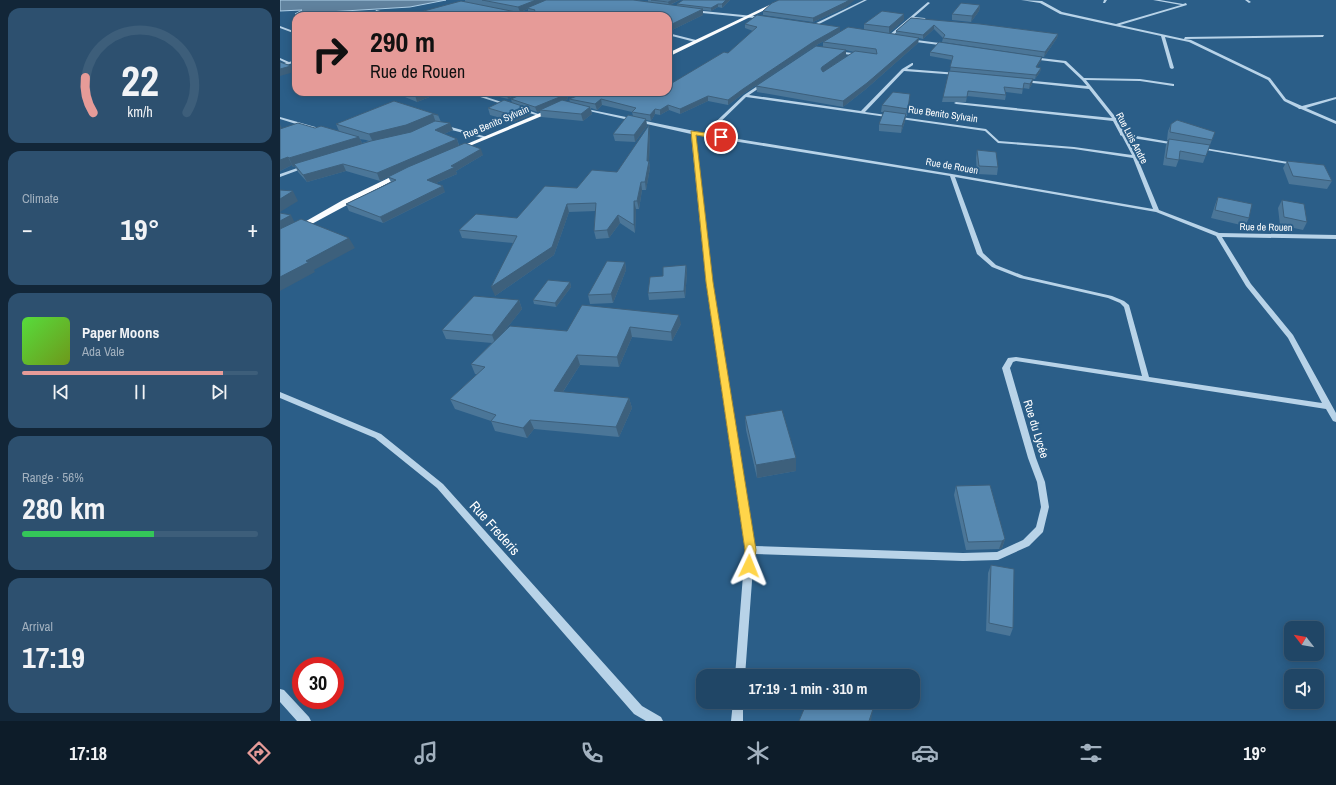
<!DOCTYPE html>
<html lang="en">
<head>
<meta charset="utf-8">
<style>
  body { margin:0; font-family:"Archivo Narrow",sans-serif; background:#2d506f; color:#f1f3f6; height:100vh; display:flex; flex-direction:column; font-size:15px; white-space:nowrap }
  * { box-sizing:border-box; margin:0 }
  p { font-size:13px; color:#a2b1bf }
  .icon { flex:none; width:22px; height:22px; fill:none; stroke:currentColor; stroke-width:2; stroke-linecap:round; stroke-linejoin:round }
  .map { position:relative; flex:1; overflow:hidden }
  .sheet { display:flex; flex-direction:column; gap:8px; padding:8px; background:#122638; width:280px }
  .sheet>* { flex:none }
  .top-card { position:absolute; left:12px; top:12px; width:380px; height:84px; border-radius:12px; box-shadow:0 2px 10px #0003,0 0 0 1px #3d5e7a; background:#e69b98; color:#111; overflow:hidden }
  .needle { width:26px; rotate:301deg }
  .controls { position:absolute; left:1004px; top:621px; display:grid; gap:8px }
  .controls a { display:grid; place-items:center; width:40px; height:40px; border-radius:8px; background:#204666; box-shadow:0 2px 10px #0003,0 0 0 1px #3d5e7a; font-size:20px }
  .speed { position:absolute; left:12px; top:657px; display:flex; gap:8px; font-size:20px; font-weight:700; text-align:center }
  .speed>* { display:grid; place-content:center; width:52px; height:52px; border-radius:50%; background:#204666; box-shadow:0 2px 10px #0003,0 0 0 1px #3d5e7a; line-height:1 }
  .speed .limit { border:6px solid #d22; background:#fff; color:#111 }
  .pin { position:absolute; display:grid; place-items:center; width:34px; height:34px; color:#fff; margin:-17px; border:2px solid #fff; border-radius:50%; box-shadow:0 1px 4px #0007 }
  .me { position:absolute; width:44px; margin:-22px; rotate:2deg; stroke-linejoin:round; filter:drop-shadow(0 0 3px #0008) }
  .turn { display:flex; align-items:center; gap:14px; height:84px; padding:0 12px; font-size:18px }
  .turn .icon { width:52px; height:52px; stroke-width:2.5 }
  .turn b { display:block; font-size:28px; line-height:34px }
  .big { font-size:30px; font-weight:800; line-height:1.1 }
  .sheet .card { flex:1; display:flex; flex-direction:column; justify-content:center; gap:6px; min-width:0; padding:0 14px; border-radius:12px; background:#2d506f }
  .sheet .dial { align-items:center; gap:0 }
  .dial svg { height:104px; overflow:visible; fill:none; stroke:#3d5e7a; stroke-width:7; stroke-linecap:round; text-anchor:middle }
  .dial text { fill:#f1f3f6; stroke:none }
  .song { display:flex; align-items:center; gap:12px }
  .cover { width:48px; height:48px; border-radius:6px; background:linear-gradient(135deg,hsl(110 70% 55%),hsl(80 70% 35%)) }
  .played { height:4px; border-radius:2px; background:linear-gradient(90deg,#e69b98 85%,#3d5e7a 85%) }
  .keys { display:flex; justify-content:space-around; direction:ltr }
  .heat { display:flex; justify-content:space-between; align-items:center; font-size:22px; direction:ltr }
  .charge { height:6px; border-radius:3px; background:linear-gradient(90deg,#34c759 56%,#3d5e7a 0) }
  .trip { position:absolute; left:416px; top:669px; width:224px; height:40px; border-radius:12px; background:#204666; box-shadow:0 2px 10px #0003,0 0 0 1px #3d5e7a; font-weight:800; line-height:40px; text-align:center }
  .dock { display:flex; height:64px; justify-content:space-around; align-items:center; background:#0d1c29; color:#a2b1bf }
  .dock .icon { width:28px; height:28px }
  .dock .on { color:#e69b98 }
  .dock b { font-size:18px; color:#f1f3f6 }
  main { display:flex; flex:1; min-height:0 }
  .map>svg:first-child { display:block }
  .water { fill:#60829e; stroke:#adcfe8 }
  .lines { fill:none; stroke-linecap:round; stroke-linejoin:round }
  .minor { fill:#b8d3e8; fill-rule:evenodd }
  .major { fill:#fafcfe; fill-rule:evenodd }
  .wall { fill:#4b7698; fill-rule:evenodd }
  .shaded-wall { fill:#3d607c }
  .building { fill:#5789b1; stroke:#3d607c }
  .route { fill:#ffd54a; stroke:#a68a30 }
  .labels { text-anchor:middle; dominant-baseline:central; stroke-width:4; stroke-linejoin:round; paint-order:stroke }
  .far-street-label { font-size:10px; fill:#fff; stroke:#2b5e88 }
  .street-label { font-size:12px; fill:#fff; stroke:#2b5e88 }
  .near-street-label { font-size:14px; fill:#fff; stroke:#2b5e88 }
</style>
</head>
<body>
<main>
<section class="sheet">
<div class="card dial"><svg viewBox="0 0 100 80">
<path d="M14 69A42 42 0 1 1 86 69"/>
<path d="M14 69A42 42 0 0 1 8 42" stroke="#e69b98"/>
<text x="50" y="56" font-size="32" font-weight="700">22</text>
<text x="50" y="72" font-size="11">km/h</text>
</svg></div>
<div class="card"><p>Climate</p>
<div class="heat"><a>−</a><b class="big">19°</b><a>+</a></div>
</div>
<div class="card">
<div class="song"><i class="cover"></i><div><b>Paper Moons</b><p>Ada Vale</p></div></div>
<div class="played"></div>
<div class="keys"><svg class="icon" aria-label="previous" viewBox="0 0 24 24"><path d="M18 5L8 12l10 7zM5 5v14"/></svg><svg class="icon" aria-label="pause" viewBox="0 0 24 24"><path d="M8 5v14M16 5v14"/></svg><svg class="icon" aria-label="next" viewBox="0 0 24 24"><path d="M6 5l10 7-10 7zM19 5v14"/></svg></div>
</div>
<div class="card"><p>Range · 56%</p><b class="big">280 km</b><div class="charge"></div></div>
<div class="card"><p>Arrival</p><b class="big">17:19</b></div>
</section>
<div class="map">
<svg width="1056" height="721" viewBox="0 0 1056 721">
  <rect width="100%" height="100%" fill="#2b5e88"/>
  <path class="water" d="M0,0H166L130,7L15,14L22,10L0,11Z"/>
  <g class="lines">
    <path class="minor" d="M584,0H587L533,27L530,26Z
      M741,0L762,1L782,12L836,24L901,5L873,0H880L903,4L906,3L907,5L840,25L904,39L905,37L1044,35L1043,37L905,39L911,40L990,78L1006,99L1022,106L1056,97V99L1026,108L1056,121V124L1021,109H1019L1018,108L1004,101L988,80L909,42L885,37L894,68L892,69L890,68L881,36L780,14L760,3Z
      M824,0H827L825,3H823Z
      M965,0H968L971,2L969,3Z
      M648,2L650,3L634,17L645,18L646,20L632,19L610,38H608V36Z
      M96,10L118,15L119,16H113L95,12Z
      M413,10L483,17L485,18L483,19L412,12Z
      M0,26L16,32V34L0,28Z
      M388,33L416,40L417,41L415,42L388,35Z
      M629,39L667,44L669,45L667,46L628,41Z
      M557,51L580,54L582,55L580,56L556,53Z
      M752,57L786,61L804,78L860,79L894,84V86H893L860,81L806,80L837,119L845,134L896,143L898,144L896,145L846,137L857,157L879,210L939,233L1056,235V239L942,237L971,284L1013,335L1056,413V422L1053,421L1046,409L736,361L733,362L730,368L756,458L765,482L769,507L763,532L749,546L718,560L683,561L474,554L465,676H455L465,550L426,282L411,134L300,109L302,108L424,133L464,95L482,83L485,84L469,95L581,111L622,69L632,63H633V65L627,69L678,73L680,74L678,75L624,71L585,112L706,129L719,141L794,147L852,155L842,136L840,135V134L833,121L676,104L674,103L676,102L832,118L809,89L743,82L742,81L744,80L807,86L802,80L784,63L751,59ZM466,97L705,131L718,143L794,149L853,158L873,209L672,174L428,134ZM415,135L670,176L697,254L712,267L740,278L828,298L840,303L844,307L862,376L736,357L728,358L722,368L748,458L757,482L761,507L756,527L743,540L717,552L683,553L474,546L432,282ZM675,177L876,212L936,236L966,286L1008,338L1042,403L869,377L849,305L844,301L832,296L744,276L716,265L703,253Z
      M0,58L9,62L16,60V62L0,67V65L6,63L0,60Z
      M69,92H76L85,95L83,96Z
      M185,92H191L231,105L228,106Z
      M240,108H242L261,115L259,116L240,110Z
      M0,117L46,130V131L42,132L0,119Z
      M160,125H164L207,137L203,138L160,127Z
      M918,147L1014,163L1016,164L1014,165L920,149H918Z
      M23,166L27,167L0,177V174Z
      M0,392L101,434L163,484L362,706L381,717L383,721H366L354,714L157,488L95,438L0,398Z
      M0,689L4,690L29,717L31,721H17L0,702Z
      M453,702H463V721H451Z"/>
    <path class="major" d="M500,0H505L388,57V53Z
      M307,92H315L296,101L291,100Z
      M272,108L275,110L274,111L180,150L175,149Z
      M121,172L124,174L123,175L0,241V236L63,200Z"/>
  </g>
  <path class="wall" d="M185,0H353L368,2V0H400L390,5L397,6V4L450,0L442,8L438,7L431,11L423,10V15L388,32V16H125L185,2ZM248,9V12H241Z
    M700,5L699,11L691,22L672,20V14Z
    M566,7L533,22L483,15V11Z
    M624,14V20L609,33L616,34V31L631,18L778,34L777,38L764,57L662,42L663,38L654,29L643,39L639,38L638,43L586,89L563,107L477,92L476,86L543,47V42L584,30V24ZM566,50L574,52L551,66L566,56Z
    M465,24L560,32L533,47L463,94L448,105L428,101L400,114L389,110L380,115L375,114L371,121L366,120L367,126L355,142L335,141L333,134L353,116L352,112L322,105L317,110L311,108L312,114L303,121L261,117L260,111L257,112L248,109L250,115L234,122L210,115L208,108L232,103L231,99L287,94L288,99L283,101L290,102L289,99L312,96L388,92L392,83L448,53L473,31L465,28Z
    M650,52L762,57L761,61L757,67L761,68L760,72L755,79L670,71L672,60L650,56Z
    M753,79L752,84L749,89L743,88L742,94L726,92V95L725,100L687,96L686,102H662L663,97Z
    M113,92H162L137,102Z
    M199,92H241L228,99Z
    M630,94L627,116H626L625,121L621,133L599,131V124L604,112H601L602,105Z
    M114,101L158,115L161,122L173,130L164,134L177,139L179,145L203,155L176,171L177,174L156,183L165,192L103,223L69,211L66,204L111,182L108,177L113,175L100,181L66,171L27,182L18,172L15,166L13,167L12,165L0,171L3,129L35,128L59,131L56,124ZM80,139L86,140L89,141L82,143Z
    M891,124L935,132L923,163L899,159L896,167L883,165L886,145L888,140H887L888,131Z
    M370,132L369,161L370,168L366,190H362L359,209H356L355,233L340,223L329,238L316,239L314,231L316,211L289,212L274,255L215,296L233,243L182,238L179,230L237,218L337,172Z
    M697,150L718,167L717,175L697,174L696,158Z
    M1007,161L1052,181L1047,189L1009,184L1003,168Z
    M938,197L969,218L965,226L931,218L935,205Z
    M1002,200L1027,222L1023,230L1000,225L998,208Z
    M345,262L346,270L333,303L310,304L308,295Z
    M406,265L407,273L405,298L369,300L368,293L383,276Z
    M290,282L291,287L276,307L254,304L253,300Z
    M239,300L242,309L226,329L287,331L401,324L392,341L352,337L339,367L300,365L283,392L349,398L352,408L339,437L254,429L247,438L215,431L211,421L175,409L170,399L197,374H195L191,364L212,343L166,339L162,330Z
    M465,416L516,471L477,478L466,430Z
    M676,486L725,539L722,548L719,549L686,550L674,495Z
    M711,565L733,628L730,636L706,631L708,573Z"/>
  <path class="shaded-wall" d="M256,0H271L247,8L248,9L240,12L238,7Z
    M393,0H400L389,5L388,2Z
    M446,0H450L442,8V4Z
    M569,0H575L566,7L533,22V18Z
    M438,4V7L431,11V8Z
    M700,5L699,11L691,22L692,16Z
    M423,9V15L388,32V26Z
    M624,14V20L609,33V27Z
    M654,25V29L643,39V35Z
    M560,27V32L533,47L463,94L448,105V100L463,89L533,42Z
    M778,34L777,38L764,57L765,52Z
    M639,38L638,43L586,89L563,107V101Z
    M566,50V56L542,73L541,69L542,67Z
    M762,57L761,61L755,71L756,67Z
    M11,66L14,72L0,76V69Z
    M761,68L760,72L755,79L756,75Z
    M753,79L752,84L749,89L750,84Z
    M143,92H162L137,102L135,95Z
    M226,92H241L228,99Z
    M287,94L288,99L262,110H260V111L257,112L255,107Z
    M428,96V101L400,114V109Z
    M321,99L322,105L317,110L315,104Z
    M388,105L389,110L380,115V110Z
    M310,107L312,114L303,121L301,114Z
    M248,108L250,115L234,122L232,115Z
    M375,109V114L371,121L370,115Z
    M153,114L156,123L130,134L93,142L89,134Z
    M626,114L625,121L621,133L622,126Z
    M366,119L367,126L355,142L354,135Z
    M170,123L173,130L157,137L155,130Z
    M0,124L4,132L0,134Z
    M369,125L370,132L369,162V161L370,168L366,190L365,182L367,161Z
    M79,137L83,145L14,164L15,166L13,167L9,158Z
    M177,139L179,146L100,181L97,173Z
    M201,149L203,155L176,171L177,174L149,186L147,180Z
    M8,157L12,165L0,171V160Z
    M63,164L66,171L27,182L23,175Z
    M361,182L362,190L359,209L357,201Z
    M163,186L165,192L103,223L100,217Z
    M13,191L18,201L0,212V199Z
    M354,201L356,209L355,233L354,225Z
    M287,204L289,212L274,255L215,296L211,287Z
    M11,215L16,225L0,234V221Z
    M338,215L340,223L329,238L327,230Z
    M69,238L75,248L34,270L35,272L0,291V277L26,261Z
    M345,262L346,270L333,303L331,294Z
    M406,265L407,273L405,298L404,291Z
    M290,282L291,287L276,307L275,303Z
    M239,300L242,309L215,343L212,335Z
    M399,315L401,324L392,341L391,332Z
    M350,327L352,337L339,367L337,357Z
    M297,355L300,365L277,401L274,391Z
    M349,398L352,408L339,437L336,427Z
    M250,420L254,429L247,438L243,428Z
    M516,458V471L477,478L476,465Z
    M725,539L722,548L719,549L722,541Z
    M593,709L591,721H589Z"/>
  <path class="building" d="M202,0H256L238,7Z
    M266,0H353L423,9L388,26V16H125L181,1L236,12H254L255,10L247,8Z
    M371,0H393L388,2Z
    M403,0H446L442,4H438L431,8L397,4Z
    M499,0H569L566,2L533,18L483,11L492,3Z
    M681,3L700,5L692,16L672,14Z
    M100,11L119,16H84Z
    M602,11L624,14L609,27L584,24Z
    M477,15L560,27L533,42L463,89L448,100L428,96L400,109L388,105L380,110L375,109L370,115L352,112L356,108L321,99L315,104L289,99L300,95L312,96L319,92H388V83H392L444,52L448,53L477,27L465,24Z
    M631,18L700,24L778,34L765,52L663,38L665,35L654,25L643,35L616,31Z
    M568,27L639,38L587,83L563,101L476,86L536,46L566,50L542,67L541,69L543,72L575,51L597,54L596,49L543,42Z
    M659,42L762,57L756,67L761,68L756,75L670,67L673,56L650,52Z
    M0,62L11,66L0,69Z
    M669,71L753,79L750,84L744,83L743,89L724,87L726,95L688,91L687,97H663Z
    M127,92H143L135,95Z
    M247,92H266L287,94L255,107L231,99Z
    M613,92L630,94L628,109L602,105Z
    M224,100L248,108L232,115L208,108Z
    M282,100L310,107L301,114L260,110Z
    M114,101L158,115L153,114L126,125L89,134L56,124Z
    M604,111L626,114L622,126L599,124Z
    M348,115L366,119L354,135L333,134Z
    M897,120L935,132L932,140L890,132L891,124Z
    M155,121L170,123L155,130L177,139L97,173L63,164L23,175L14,164L91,141L131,132Z
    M18,123L35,128L41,126L79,137L9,158L8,157L0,160V129Z
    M369,125L367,161H369L365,182H361L357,201H354V225L338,215L327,230L314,231L316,203L287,204L272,247L211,287L237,236L179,230L196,214L237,218L265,186L297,188L312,170L337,172Z
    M889,139L930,145L926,156L900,151L899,160L886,158Z
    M185,143L201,149L171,166L175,167L147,180L163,186L100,217L66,204L116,180L108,177L128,167Z
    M697,150L716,152L718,167L699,166Z
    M1007,161L1044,165L1052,181L1013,176Z
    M0,190L13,191L0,199Z
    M938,197L972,204L969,218L935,210Z
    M1002,200L1024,204L1027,222L1004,217Z
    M0,213L11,215L0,221Z
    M21,219L69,238L26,261L29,262L0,277V229Z
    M327,261L345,262L331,294L308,295Z
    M406,265L404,291L368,293L370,277L383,276V267Z
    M268,280L290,282L275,303L253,300Z
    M194,296L239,300L212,335L162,330Z
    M302,305L399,315L391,332L350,327L337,357L297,355L274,391L349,398L336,427L250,420L243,428L211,421L216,415L170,399L205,367L191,364L230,326L287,331Z
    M502,410L516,458L476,465L465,416Z
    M710,485L725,539L722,541L688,542L676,486Z
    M711,565L734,569L733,628L709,623Z
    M527,702H577L593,709L589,721H519Z"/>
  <path class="route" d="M411,131L441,135L444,137L441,139L416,135L433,282L476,550L473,569L469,571L465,569L463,566L465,550L426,282Z"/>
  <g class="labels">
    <g class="far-street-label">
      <text transform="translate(663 114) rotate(8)">Rue Benito Sylvain</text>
      <text transform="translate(216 122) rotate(-23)">Rue Benito Sylvain</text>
      <text transform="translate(852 138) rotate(62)">Rue Luis Andre</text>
      <text transform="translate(672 166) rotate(10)">Rue de Rouen</text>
      <text transform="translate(986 227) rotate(1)">Rue de Rouen</text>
    </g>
    <g class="street-label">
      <text transform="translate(756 429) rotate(73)">Rue du Lycée</text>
    </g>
    <g class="near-street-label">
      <text transform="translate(215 528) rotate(48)">Rue Frederis</text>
    </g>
  </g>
</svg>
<div class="controls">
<a><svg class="needle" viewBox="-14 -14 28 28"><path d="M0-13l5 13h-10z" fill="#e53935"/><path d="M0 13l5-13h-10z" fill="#a2b1bf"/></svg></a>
<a><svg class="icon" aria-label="sound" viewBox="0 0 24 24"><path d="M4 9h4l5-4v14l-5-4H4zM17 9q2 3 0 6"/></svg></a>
</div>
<div class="speed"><div class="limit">30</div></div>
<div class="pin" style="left:441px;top:137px;background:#d93025"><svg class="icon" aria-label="arrive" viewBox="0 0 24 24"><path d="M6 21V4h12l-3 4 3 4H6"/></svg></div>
<svg class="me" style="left:469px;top:566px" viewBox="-20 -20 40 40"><path d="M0-17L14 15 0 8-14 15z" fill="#ffd54a" stroke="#fff" stroke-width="4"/></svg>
<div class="trip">17:19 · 1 min · 310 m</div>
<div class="top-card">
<div class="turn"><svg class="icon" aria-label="right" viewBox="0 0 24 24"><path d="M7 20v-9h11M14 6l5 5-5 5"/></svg><div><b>290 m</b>Rue de Rouen</div></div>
</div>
</div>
</main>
<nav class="dock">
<b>17:18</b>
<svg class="icon on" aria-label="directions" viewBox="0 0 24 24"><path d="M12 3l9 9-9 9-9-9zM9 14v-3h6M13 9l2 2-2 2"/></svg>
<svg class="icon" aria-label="music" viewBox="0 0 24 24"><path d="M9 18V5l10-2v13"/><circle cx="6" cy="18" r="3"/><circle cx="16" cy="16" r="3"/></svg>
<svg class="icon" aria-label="phone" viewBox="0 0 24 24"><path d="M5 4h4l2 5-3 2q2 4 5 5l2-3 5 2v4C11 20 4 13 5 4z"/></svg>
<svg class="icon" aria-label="climate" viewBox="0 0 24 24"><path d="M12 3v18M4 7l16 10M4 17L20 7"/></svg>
<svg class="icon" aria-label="car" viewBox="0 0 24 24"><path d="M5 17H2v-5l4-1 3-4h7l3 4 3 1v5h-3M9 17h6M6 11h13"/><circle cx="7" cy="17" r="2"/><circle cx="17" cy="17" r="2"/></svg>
<svg class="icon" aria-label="filters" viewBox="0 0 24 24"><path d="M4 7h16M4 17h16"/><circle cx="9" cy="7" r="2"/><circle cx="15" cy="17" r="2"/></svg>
<b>19°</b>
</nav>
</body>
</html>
